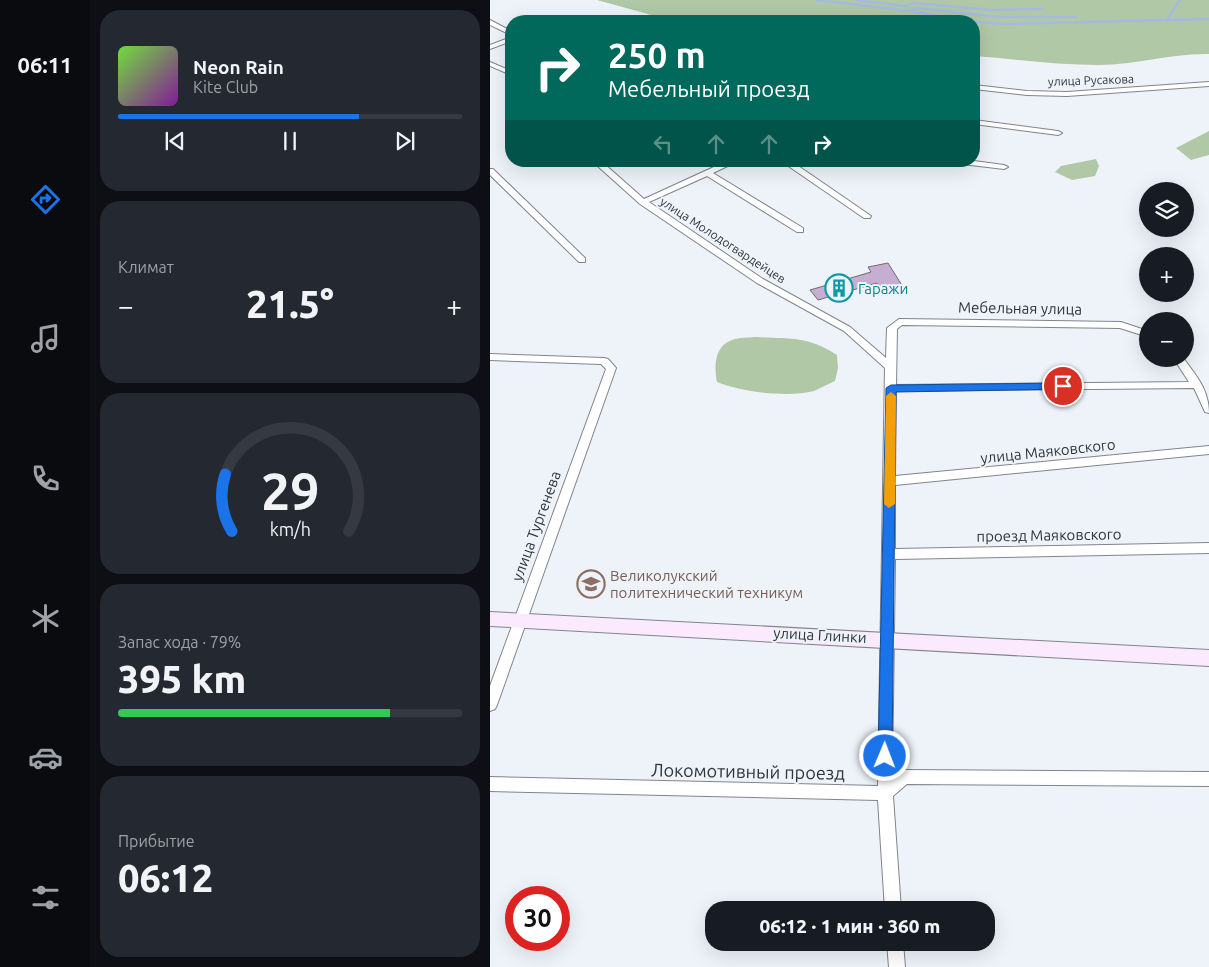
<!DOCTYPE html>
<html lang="ru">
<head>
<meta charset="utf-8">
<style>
  body { margin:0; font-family:Ubuntu,sans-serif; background:#242831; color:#f1f3f6; height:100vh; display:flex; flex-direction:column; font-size:19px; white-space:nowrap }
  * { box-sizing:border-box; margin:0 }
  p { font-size:16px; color:#9ea1a6 }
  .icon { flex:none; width:28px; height:28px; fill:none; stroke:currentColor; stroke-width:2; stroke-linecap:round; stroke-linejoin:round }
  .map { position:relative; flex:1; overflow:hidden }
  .details { display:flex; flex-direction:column; gap:10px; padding:10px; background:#0d0f14; width:400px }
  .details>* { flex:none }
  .hud { position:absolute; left:15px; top:15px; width:475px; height:152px; border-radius:20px; box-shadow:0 5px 20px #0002; background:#00695c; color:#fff; overflow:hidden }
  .tools { position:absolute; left:649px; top:182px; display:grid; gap:10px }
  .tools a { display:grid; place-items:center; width:55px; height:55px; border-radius:50%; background:#171b24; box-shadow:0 5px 20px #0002; font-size:25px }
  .speed { position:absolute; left:15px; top:886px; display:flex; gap:10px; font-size:25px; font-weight:700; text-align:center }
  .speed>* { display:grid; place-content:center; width:65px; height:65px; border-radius:50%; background:#171b24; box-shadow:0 5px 20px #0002; line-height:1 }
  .speed .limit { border:8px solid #d22; background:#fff; color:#111 }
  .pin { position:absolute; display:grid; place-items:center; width:42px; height:42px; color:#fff; margin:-21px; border:2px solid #fff; border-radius:50%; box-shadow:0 1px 5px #0007 }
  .me { position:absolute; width:55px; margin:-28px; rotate:1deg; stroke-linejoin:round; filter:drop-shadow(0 0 4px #0008) }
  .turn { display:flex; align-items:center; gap:18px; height:105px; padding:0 20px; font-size:22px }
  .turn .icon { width:65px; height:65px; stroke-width:2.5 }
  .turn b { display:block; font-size:35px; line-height:42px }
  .lanes { display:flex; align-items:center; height:48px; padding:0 20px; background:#0003; justify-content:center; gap:25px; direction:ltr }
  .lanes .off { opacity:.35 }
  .big { font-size:38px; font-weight:800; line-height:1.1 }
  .details .widget { flex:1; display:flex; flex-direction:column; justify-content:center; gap:8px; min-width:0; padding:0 18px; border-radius:20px; background:#242831 }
  .details .dial { align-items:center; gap:0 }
  .dial svg { height:130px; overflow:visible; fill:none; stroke:#363941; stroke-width:7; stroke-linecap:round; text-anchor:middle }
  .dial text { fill:#f1f3f6; stroke:none }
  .song { display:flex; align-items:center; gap:15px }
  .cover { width:60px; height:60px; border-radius:8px; background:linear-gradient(135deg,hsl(100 70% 55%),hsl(290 70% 35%)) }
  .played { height:5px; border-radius:2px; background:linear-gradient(90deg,#1a73e8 70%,#363941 70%) }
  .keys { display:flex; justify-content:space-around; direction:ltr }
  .heat { display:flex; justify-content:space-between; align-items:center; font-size:28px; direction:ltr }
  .charge { height:8px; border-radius:4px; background:linear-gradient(90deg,#34c759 79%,#363941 0) }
  .trip { position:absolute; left:215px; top:901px; width:290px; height:50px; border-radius:20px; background:#171b24; box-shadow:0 5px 20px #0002; font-weight:800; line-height:50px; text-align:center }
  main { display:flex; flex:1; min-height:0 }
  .tab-bar { display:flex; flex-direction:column; width:90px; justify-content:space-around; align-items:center; background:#090b0e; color:#9ea1a6 }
  .tab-bar .icon { width:35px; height:35px }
  .tab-bar .selected { color:#1a73e8 }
  .tab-bar b { font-size:22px; color:#f1f3f6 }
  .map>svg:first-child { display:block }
  .green { fill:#b0c8a6 }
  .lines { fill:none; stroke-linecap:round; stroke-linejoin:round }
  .stream { stroke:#a6badf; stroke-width:2.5 }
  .building { fill:#c6add2; stroke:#6f6b71 }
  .street-casing { stroke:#81848b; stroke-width:2 }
  .secondary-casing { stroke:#81848b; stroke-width:2 }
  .street { fill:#fff; fill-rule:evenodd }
  .secondary { fill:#fbe9fd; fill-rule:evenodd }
  .route { fill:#1a73e8; stroke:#114b97 }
  .slow { fill:#f59e0b }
  .labels { text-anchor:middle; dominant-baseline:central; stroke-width:4; stroke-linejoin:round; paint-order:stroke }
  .far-street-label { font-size:12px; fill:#323437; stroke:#eef3fa }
  .culture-label { font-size:15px; fill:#0d838f; stroke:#eef3fa; text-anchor:start }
  .street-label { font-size:15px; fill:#323437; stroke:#eef3fa }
  .education-label { font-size:15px; fill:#785e54; stroke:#eef3fa; text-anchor:start }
  .near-street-label { font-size:18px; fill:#323437; stroke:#eef3fa }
</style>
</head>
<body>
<main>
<nav class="tab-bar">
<b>06:11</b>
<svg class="icon selected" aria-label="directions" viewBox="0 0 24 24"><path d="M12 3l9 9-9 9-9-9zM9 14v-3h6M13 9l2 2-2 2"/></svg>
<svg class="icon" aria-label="music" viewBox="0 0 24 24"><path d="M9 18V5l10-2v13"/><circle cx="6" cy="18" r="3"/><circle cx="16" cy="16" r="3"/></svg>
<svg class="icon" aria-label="phone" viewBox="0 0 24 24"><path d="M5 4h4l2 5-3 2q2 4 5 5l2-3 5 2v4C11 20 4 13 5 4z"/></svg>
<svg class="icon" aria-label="climate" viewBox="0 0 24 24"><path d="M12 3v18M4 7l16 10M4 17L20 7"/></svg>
<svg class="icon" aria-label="car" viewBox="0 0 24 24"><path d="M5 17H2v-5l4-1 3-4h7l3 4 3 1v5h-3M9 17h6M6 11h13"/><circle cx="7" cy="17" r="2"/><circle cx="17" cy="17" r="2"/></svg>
<svg class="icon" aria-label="filters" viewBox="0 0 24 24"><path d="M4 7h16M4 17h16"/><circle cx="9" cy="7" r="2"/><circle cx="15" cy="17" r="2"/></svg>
</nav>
<section class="details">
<div class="widget">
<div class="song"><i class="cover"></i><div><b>Neon Rain</b><p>Kite Club</p></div></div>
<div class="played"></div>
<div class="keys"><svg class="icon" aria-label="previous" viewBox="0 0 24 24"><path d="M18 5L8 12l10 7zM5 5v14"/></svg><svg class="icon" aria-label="pause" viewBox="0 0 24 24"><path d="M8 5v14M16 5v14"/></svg><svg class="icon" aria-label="next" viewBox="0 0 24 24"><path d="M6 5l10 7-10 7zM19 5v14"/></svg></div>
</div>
<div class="widget"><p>Климат</p>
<div class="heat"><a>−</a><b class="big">21.5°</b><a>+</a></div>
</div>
<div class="widget dial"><svg viewBox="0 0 100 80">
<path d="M14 69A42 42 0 1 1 86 69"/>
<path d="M14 69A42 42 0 0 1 10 34" stroke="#1a73e8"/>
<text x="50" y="56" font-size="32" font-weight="700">29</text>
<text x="50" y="72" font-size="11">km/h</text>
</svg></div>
<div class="widget"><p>Запас хода · 79%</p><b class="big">395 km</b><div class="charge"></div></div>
<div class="widget"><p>Прибытие</p><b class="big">06:12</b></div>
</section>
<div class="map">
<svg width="719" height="967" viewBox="0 0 719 967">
  <rect width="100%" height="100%" fill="#eef3fa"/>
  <path class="green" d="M107,0H719V54C682,53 646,65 609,65C568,65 525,59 484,56V21H183Z
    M719,131V155L701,160L686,148Z
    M606,159L609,166L605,176L582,180L565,172L571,166Z
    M266,337C301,339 317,336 347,355L348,368L345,381C338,384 331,388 324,391C298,398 251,392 227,382C224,368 224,346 242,340C249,337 259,338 266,337Z"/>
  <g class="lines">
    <path class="stream" d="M326,0L420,11L477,21
      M367,0L415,6L424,3L501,10L552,9
      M420,11L427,8L508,17H587
      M676,21L690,0
      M484,22L517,24L719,19"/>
  </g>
  <path class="building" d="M398,263L413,287L392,292L387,283L328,300L320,290L381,272L378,267Z"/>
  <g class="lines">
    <g class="street-casing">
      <path id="street" d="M0,20L21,31V35L0,25Z
        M21,37V41L0,49V45Z
        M0,62L21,71V75L0,66Z
        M719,82V86L577,96L537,95L484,89V85L537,91L577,92Z
        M484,120L568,131L572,133L568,135L484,124Z
        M102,161H111L154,199L237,161H248L223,173L313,228V232H307L217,176L159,202L273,279L360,327L396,358L397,328L409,319L631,322L658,331V337L630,328L412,325L407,329L406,385L699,382L684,359H694C707,377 719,390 719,413L715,412L704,388L406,391L405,476L719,446V454L405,485V549L719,543V553L405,559L402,778L414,770L719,772V786L417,784L403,796L411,910H395L388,800L0,791V777L388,786L395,368L354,331L267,283L150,204Z
        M291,161H301L381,216L380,218H374Z
        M460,161H484L514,165L518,167L514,169L464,163Z
        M0,169H3L95,258V262H89L0,175Z
        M0,354L114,358L118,359L126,368L7,705L5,709L0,711V686L116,369L111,364L0,360Z
        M397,942H413L415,967H399Z"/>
    </g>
    <g class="secondary-casing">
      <path id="secondary" d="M0,612L719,650V666L0,626Z"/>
    </g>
    <use href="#street" class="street"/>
    <use href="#secondary" class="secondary"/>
  </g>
  <path class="route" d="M573,383L577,384V389L406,392L402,756L400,761L395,763L390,761L388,756L396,388L401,385Z"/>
  <path class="slow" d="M401,392L406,396L405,504L399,508L394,504L396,396Z"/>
  <defs>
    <g id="building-ring" transform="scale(1.4375)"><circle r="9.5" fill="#eef3fa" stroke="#0f9aa8" stroke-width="1.5"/><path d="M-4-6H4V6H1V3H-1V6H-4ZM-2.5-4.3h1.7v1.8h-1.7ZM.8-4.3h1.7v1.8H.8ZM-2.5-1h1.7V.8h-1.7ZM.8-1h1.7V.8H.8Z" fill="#0f9aa8"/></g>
    <g id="university-ring" transform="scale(1.4375)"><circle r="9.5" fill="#eef3fa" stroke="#8d6e63" stroke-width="1.5"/><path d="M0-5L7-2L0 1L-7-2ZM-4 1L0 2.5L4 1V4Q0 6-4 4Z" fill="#8d6e63"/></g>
  </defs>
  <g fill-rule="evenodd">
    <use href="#building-ring" x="349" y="288"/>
    <use href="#university-ring" x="101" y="584"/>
  </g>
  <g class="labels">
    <g class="far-street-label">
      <text transform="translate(601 80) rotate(-2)">улица Русакова</text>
      <text transform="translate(233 240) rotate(33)">улица Молодогвардейцев</text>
    </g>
    <g class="culture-label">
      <text x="368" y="288">Гаражи</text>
    </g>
    <g class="street-label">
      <text transform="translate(530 308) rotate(1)">Мебельная улица</text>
      <text transform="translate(558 451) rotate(-6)">улица Маяковского</text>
      <text transform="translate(46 526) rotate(-70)">улица Тургенева</text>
      <text transform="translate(559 535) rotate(-1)">проезд Маяковского</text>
      <text transform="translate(330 635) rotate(3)">улица Глинки</text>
    </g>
    <g class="education-label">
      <text x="120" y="575">Великолукский<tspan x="120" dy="17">политехнический техникум</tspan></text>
    </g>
    <g class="near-street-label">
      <text transform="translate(258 771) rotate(1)">Локомотивный проезд</text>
    </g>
  </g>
</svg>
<div class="tools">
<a><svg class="icon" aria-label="layers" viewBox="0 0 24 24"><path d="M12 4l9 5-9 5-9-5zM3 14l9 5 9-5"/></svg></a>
<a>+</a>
<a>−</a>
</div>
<div class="speed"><div class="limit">30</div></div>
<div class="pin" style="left:573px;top:386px;background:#d93025"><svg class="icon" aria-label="arrive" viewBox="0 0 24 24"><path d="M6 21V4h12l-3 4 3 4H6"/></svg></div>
<svg class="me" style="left:395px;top:756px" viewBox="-20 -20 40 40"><circle r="17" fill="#1a73e8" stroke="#fff" stroke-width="3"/><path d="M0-11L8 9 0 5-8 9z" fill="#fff"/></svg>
<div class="trip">06:12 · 1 мин · 360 m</div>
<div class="hud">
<div class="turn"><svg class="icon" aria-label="right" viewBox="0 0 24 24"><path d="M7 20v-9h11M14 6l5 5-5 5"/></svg><div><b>250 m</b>Мебельный проезд</div></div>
<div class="lanes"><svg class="icon off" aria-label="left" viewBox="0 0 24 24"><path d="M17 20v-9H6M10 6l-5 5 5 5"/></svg><svg class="icon off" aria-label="ahead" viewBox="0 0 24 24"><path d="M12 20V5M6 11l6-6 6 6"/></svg><svg class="icon off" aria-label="ahead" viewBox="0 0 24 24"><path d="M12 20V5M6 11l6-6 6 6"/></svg><svg class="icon" aria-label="right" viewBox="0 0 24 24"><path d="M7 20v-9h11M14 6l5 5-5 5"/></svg></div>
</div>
</div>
</main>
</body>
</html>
